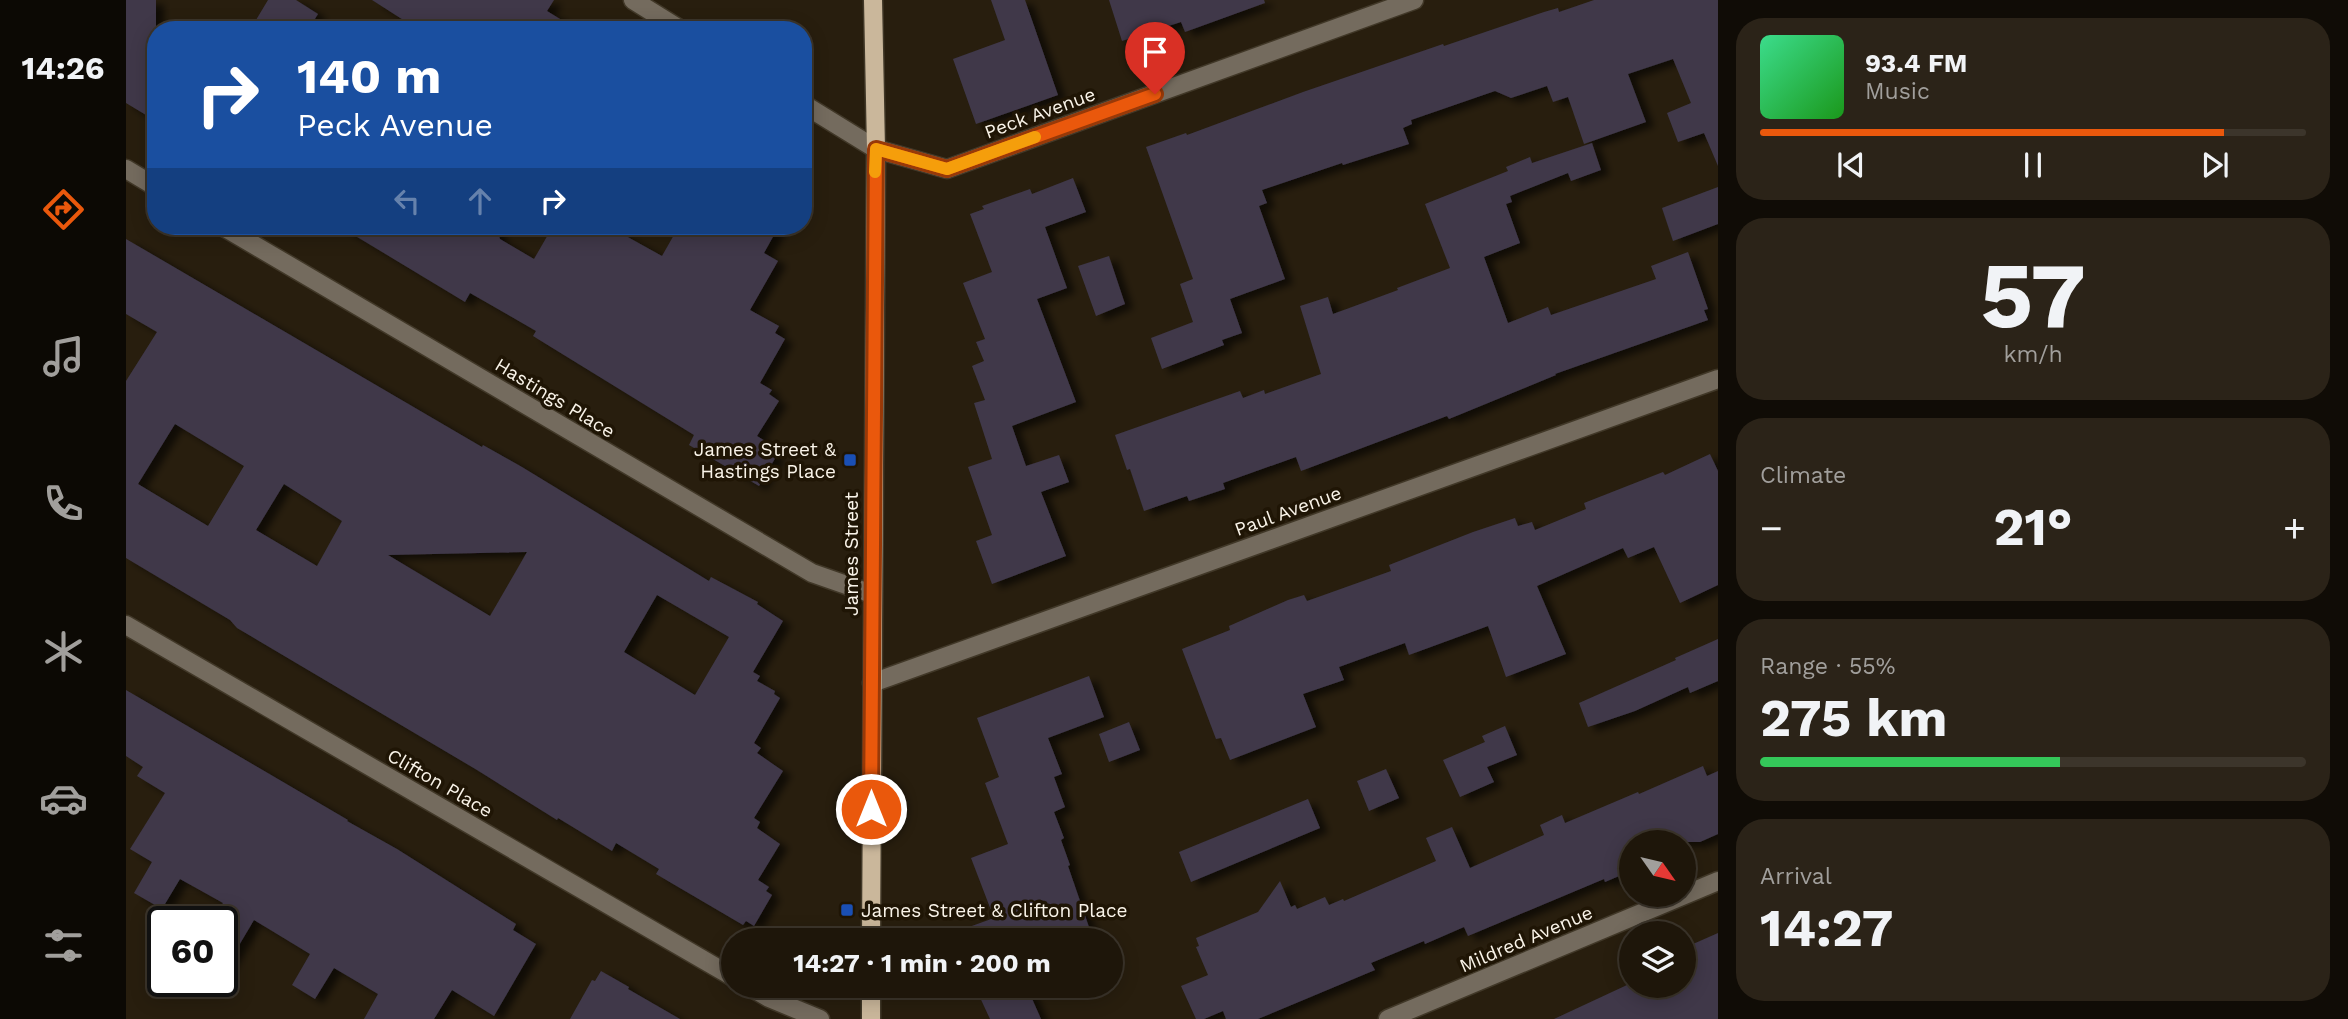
<!DOCTYPE html>
<html lang="en">
<head>
<meta charset="utf-8">
<style>
  body { margin:0; font-family:"Work Sans",sans-serif; background:#2b2318; color:#f1f3f6; height:100vh; display:flex; flex-direction:column; font-size:26px; white-space:nowrap }
  * { box-sizing:border-box; margin:0 }
  p { font-size:23px; color:#a19f9c }
  .icon { flex:none; width:38px; height:38px; fill:none; stroke:currentColor; stroke-width:2; stroke-linecap:round; stroke-linejoin:round }
  .map { position:relative; flex:1; overflow:hidden }
  .sheet { display:flex; flex-direction:column; gap:18px; padding:18px; background:#100c06; width:630px }
  .sheet>* { flex:none }
  .hud { position:absolute; left:21px; top:21px; width:665px; height:214px; border-radius:28px; box-shadow:0 4px 18px #0003,0 0 0 2px #3c352b; background:#1a4fa0; color:#fff; overflow:hidden }
  .needle { width:46px; rotate:124deg }
  .fabs { position:absolute; left:1493px; top:830px; display:grid; gap:14px }
  .fabs a { display:grid; place-items:center; width:77px; height:77px; border-radius:50%; background:#1e160a; box-shadow:0 4px 18px #0003,0 0 0 2px #3c352b; font-size:35px }
  .speed { position:absolute; left:21px; top:906px; display:flex; gap:14px; font-size:35px; font-weight:700; text-align:center }
  .speed>* { display:grid; place-content:center; width:91px; height:91px; border-radius:50%; background:#1e160a; box-shadow:0 4px 18px #0003,0 0 0 2px #3c352b; line-height:1 }
  .speed .limit { border:4px solid #111; border-radius:10px; background:#fff; color:#111 }
  .pin { position:absolute; display:grid; place-items:center; width:60px; height:60px; color:#fff; margin:-72px -30px; border-radius:50% 50% 50% 0; rotate:-45deg; box-shadow:0 0 7px #0007 }
  .pin .icon { rotate:45deg }
  .me { position:absolute; width:77px; margin:-38px; rotate:0deg; stroke-linejoin:round; filter:drop-shadow(0 0 5px #0008) }
  .turn { display:flex; align-items:center; gap:24px; height:147px; padding:0 35px; font-size:32px }
  .turn .icon { width:91px; height:91px; stroke-width:2.5 }
  .turn b { display:block; font-size:49px; line-height:60px }
  .lanes { display:flex; align-items:center; height:66px; padding:0 35px; background:#0003; justify-content:center; gap:35px; direction:ltr }
  .lanes .off { opacity:.35 }
  .big { font-size:52px; font-weight:700; line-height:1.1 }
  .sheet .tile { flex:1; display:flex; flex-direction:column; justify-content:center; gap:10px; min-width:0; padding:0 24px; border-radius:28px; background:#2b2318 }
  .sheet .dial { align-items:center; gap:0 }
  .dial b { font-size:91px; line-height:1 }
  .song { display:flex; align-items:center; gap:21px }
  .cover { width:84px; height:84px; border-radius:10px; background:linear-gradient(135deg,hsl(150 70% 55%),hsl(120 70% 35%)) }
  .played { height:7px; border-radius:4px; background:linear-gradient(90deg,#ea580c 85%,#3c352b 85%) }
  .keys { display:flex; justify-content:space-around; direction:ltr }
  .heat { display:flex; justify-content:space-between; align-items:center; font-size:38px; direction:ltr }
  .charge { height:10px; border-radius:5px; background:linear-gradient(90deg,#34c759 55%,#3c352b 0) }
  .trip { position:absolute; left:595px; top:928px; width:402px; height:70px; border-radius:35px; background:#1e160a; box-shadow:0 4px 18px #0003,0 0 0 2px #3c352b; font-weight:700; line-height:70px; text-align:center }
  main { display:flex; flex:1; min-height:0 }
  .tab-bar { display:flex; flex-direction:column; width:126px; justify-content:space-around; align-items:center; background:#0c0904; color:#a19f9c }
  .tab-bar .icon { width:49px; height:49px }
  .tab-bar .active { color:#ea580c }
  .tab-bar b { font-size:32px; color:#f1f3f6 }
  .map>svg:first-child { display:block }
  .building { fill:#3f384a; fill-rule:evenodd; filter:url(#shadow) }
  .lines { fill:none; stroke-linecap:round; stroke-linejoin:round }
  .minor-casing { stroke:#413828; stroke-width:21 }
  .primary-casing { stroke:#413828; stroke-width:21 }
  .minor { stroke:#746b5e; stroke-width:18 }
  .primary { stroke:#cab79b; stroke-width:18 }
  .route-casing { stroke:#983908; stroke-width:18 }
  .route { stroke:#ea580c; stroke-width:12 }
  .slow { stroke:#f59e0b; stroke-width:12 }
  .transit-dot { fill:#1a4fb4; stroke:#1f1505; stroke-width:2.5 }
  .labels { text-anchor:middle; dominant-baseline:central; stroke-width:7; stroke-linejoin:round; paint-order:stroke }
  .street-label { font-size:19px; fill:#faf4e9; stroke:#1f1505 }
  .poi-label { font-size:19px; fill:#faf4e9; stroke:#1f1505; text-anchor:end }
</style>
</head>
<body>
<main>
<nav class="tab-bar">
<b>14:26</b>
<svg class="icon active" aria-label="directions" viewBox="0 0 24 24"><path d="M12 3l9 9-9 9-9-9zM9 14v-3h6M13 9l2 2-2 2"/></svg>
<svg class="icon" aria-label="music" viewBox="0 0 24 24"><path d="M9 18V5l10-2v13"/><circle cx="6" cy="18" r="3"/><circle cx="16" cy="16" r="3"/></svg>
<svg class="icon" aria-label="phone" viewBox="0 0 24 24"><path d="M5 4h4l2 5-3 2q2 4 5 5l2-3 5 2v4C11 20 4 13 5 4z"/></svg>
<svg class="icon" aria-label="climate" viewBox="0 0 24 24"><path d="M12 3v18M4 7l16 10M4 17L20 7"/></svg>
<svg class="icon" aria-label="car" viewBox="0 0 24 24"><path d="M5 17H2v-5l4-1 3-4h7l3 4 3 1v5h-3M9 17h6M6 11h13"/><circle cx="7" cy="17" r="2"/><circle cx="17" cy="17" r="2"/></svg>
<svg class="icon" aria-label="filters" viewBox="0 0 24 24"><path d="M4 7h16M4 17h16"/><circle cx="9" cy="7" r="2"/><circle cx="15" cy="17" r="2"/></svg>
</nav>
<div class="map">
<svg width="1592" height="1019" viewBox="0 0 1592 1019">
  <defs>
    <filter id="shadow"><feDropShadow dx="8" dy="4.5" stdDeviation="3.5" flood-color="#0009"/></filter>
  </defs>
  <rect width="100%" height="100%" fill="#281e0e"/>
  <path class="building" d="M0,0H30V121L0,103Z
    M142,0H170L192,14L182,30H124Z
    M246,0H428L421,11L452,30H293Z
    M865,0H899L932,95L850,124L827,59L879,40Z
    M983,0H1138L1139,3L1059,32L1055,22L996,41Z
    M1468,0H1592V166L1578,133L1552,142L1541,113L1565,103L1547,59L1502,74L1520,122L1458,144L1442,97L1427,102L1421,86L1385,98L1369,91L1285,120L1286,124L1277,128L1283,144L1217,165L1216,163L1136,190L1141,203L1133,206L1159,279L1104,299L1116,333L1096,340L1098,345L1036,369L1025,338L1067,322L1054,284L1067,279L1020,147L1060,133L1061,135L1177,92L1317,44L1318,46L1418,12L1432,8L1433,12Z
    M1466,143L1475,170L1445,181L1442,173L1384,196L1386,202L1380,204L1394,243L1358,257L1382,323L1422,307L1425,315L1530,279L1525,266L1562,252L1582,309L1578,310L1582,320L1429,374L1430,375L1323,419L1321,416L1175,471L1170,457L1097,483L1099,489L1063,501L1061,496L1018,511L1004,469L1001,470L989,435L1114,391L1117,398L1138,390L1139,394L1195,374L1174,306L1202,297L1207,314L1272,290L1271,288L1324,268L1299,204L1382,171L1380,167L1404,157L1406,163Z
    M947,178L960,212L919,227L941,288L911,299L950,402L886,426L900,466L933,455L943,482L915,492L940,556L866,584L850,541L866,535L842,467L866,459L848,403L859,400L846,366L858,361L850,342L859,339L837,283L866,272L844,214L858,209L856,206L904,189L906,194Z
    M1592,187V224L1547,241L1536,208Z
    M213,226H370L374,239L408,259L427,226H482L536,256L553,226H653L638,253L652,261L624,310L653,326L649,333L659,339L634,383L646,390L643,394L653,401L631,436L644,444L641,450L651,455L633,486L563,445L568,435L407,336L410,331L344,293L339,302Z
    M0,239L356,447L357,445L396,467L583,581L585,577L632,602L631,604L657,621L627,672L634,676L631,681L649,691L648,694L654,698L628,743L635,748L631,753L657,771L628,818L634,822L631,828L654,844L632,880L643,887L640,891L646,895L628,926L620,921L617,925L530,874L533,869L490,843L486,851L432,818L431,820L351,770L111,628L104,620L0,558V381L31,332L0,314ZM49,424L118,466L82,526L12,484ZM158,484L216,521L191,566L130,530ZM401,552L364,616L262,555ZM531,595L603,637L569,695L498,652Z
    M983,256L999,304L970,316L952,266Z
    M1584,454L1592,471V585L1554,603L1528,547L1502,558L1497,548L1411,586L1440,654L1380,677L1362,626L1283,655L1279,643L1213,667L1218,680L1177,694L1190,727L1104,760L1095,738L1090,739L1056,649L1104,630L1103,626L1162,600L1178,595L1181,601L1265,571L1263,565L1347,532L1389,518L1392,526L1406,522L1409,530L1460,509L1458,503L1537,472L1539,475Z
    M1592,639V681L1564,693L1562,687L1509,711L1462,727L1453,703L1550,660L1549,658Z
    M963,676L978,717L922,738L936,774L928,777L939,807L928,812L938,838L935,840L944,865L942,866L964,930L935,940H818V936L868,918L845,858L882,844L859,783L873,777L851,718Z
    M0,690L222,820L221,821L271,849L390,924L387,930L410,944L368,1016L326,990L308,1019H238L252,994L208,968L189,999L166,985L184,954L128,920L96,974V922H86L97,903L54,879L36,909L8,893L26,862L4,849L39,793L11,776L17,767L0,756Z
    M1003,722L1014,750L983,762L973,734Z
    M1379,726L1391,755L1361,767L1368,782L1334,797L1317,760L1359,742L1356,736Z
    M1577,766L1581,776L1592,771V834L1574,842H1504L1505,871L1479,882L1478,879L1342,936L1338,927L1299,944L1298,941L1245,963L1249,970L1132,1019H1100L1097,1011L1078,1019H1070L1055,986L1082,975L1070,947L1073,946L1070,938L1132,912L1154,881L1165,907L1169,905L1171,909L1199,897L1203,905L1217,899L1218,901L1310,861L1300,838L1326,827L1344,868L1418,835L1414,825L1436,815L1439,823L1512,792L1513,794Z
    M1260,769L1273,798L1243,811L1231,781Z
    M1182,799L1194,828L1065,882L1053,852Z
    M1592,933V1019H1428L1501,985H1558V948Z
    M475,971L503,987L502,989L554,1019H444L466,980L469,981Z
    M865,985H900L915,1019H864L851,991Z"/>
  <g class="lines">
    <g class="minor-casing">
      <path id="minor" d="M507,0L555,30
        M677,104L750,149L821,169L1288,0
        M0,169L30,187
        M96,226L686,573L746,594
        M0,625L607,977
        M746,683L1592,379
        M621,985L643,998L694,1019
        M1262,1019L1592,881"/>
    </g>
    <g class="primary-casing">
      <path id="primary" d="M745,940L750,149L747,0
        M745,1019V985"/>
    </g>
    <use href="#minor" class="minor"/>
    <use href="#primary" class="primary"/>
  </g>
  <g class="lines">
    <g class="route-casing">
      <path id="route" d="M745,809L750,149L821,169L1029,94"/>
    </g>
    <use href="#route" class="route"/>
    <path class="slow" d="M749,172L750,149L821,169L909,137"/>
  </g>
  <g class="transit-dot">
    <rect x="717" y="453" width="14" height="14" rx="3.5"/>
    <rect x="714" y="903" width="14" height="14" rx="3.5"/>
  </g>
  <g class="labels">
    <g class="street-label">
      <text transform="translate(914 113) rotate(-20)">Peck Avenue</text>
      <text transform="translate(429 398) rotate(31)">Hastings Place</text>
      <text transform="translate(1162 511) rotate(-20)">Paul Avenue</text>
      <text transform="translate(725 554) rotate(-90)">James Street</text>
      <text transform="translate(314 783) rotate(30)">Clifton Place</text>
      <text transform="translate(1400 939) rotate(-23)">Mildred Avenue</text>
    </g>
    <g class="poi-label">
      <text x="710" y="449">James Street &amp;<tspan x="710" dy="22">Hastings Place</tspan></text>
      <text x="735" y="910" text-anchor="start">James Street &amp; Clifton Place</text>
    </g>
  </g>
</svg>
<div class="fabs">
<a><svg class="needle" viewBox="-14 -14 28 28"><path d="M0-13l5 13h-10z" fill="#e53935"/><path d="M0 13l5-13h-10z" fill="#a19f9c"/></svg></a>
<a><svg class="icon" aria-label="layers" viewBox="0 0 24 24"><path d="M12 4l9 5-9 5-9-5zM3 14l9 5 9-5"/></svg></a>
</div>
<div class="speed"><div class="limit">60</div></div>
<div class="pin" style="left:1029px;top:94px;background:#d93025"><svg class="icon" aria-label="arrive" viewBox="0 0 24 24"><path d="M6 21V4h12l-3 4 3 4H6"/></svg></div>
<svg class="me" style="left:745px;top:809px" viewBox="-20 -20 40 40"><circle r="17" fill="#ea580c" stroke="#fff" stroke-width="3"/><path d="M0-11L8 9 0 5-8 9z" fill="#fff"/></svg>
<div class="trip">14:27 · 1 min · 200 m</div>
<div class="hud">
<div class="turn"><svg class="icon" aria-label="right" viewBox="0 0 24 24"><path d="M7 20v-9h11M14 6l5 5-5 5"/></svg><div><b>140 m</b>Peck Avenue</div></div>
<div class="lanes"><svg class="icon off" aria-label="left" viewBox="0 0 24 24"><path d="M17 20v-9H6M10 6l-5 5 5 5"/></svg><svg class="icon off" aria-label="ahead" viewBox="0 0 24 24"><path d="M12 20V5M6 11l6-6 6 6"/></svg><svg class="icon" aria-label="right" viewBox="0 0 24 24"><path d="M7 20v-9h11M14 6l5 5-5 5"/></svg></div>
</div>
</div>
<section class="sheet">
<div class="tile">
<div class="song"><i class="cover"></i><div><b>93.4 FM</b><p>Music</p></div></div>
<div class="played"></div>
<div class="keys"><svg class="icon" aria-label="previous" viewBox="0 0 24 24"><path d="M18 5L8 12l10 7zM5 5v14"/></svg><svg class="icon" aria-label="pause" viewBox="0 0 24 24"><path d="M8 5v14M16 5v14"/></svg><svg class="icon" aria-label="next" viewBox="0 0 24 24"><path d="M6 5l10 7-10 7zM19 5v14"/></svg></div>
</div>
<div class="tile dial"><b>57</b><p>km/h</p></div>
<div class="tile"><p>Climate</p>
<div class="heat"><a>−</a><b class="big">21°</b><a>+</a></div>
</div>
<div class="tile"><p>Range · 55%</p><b class="big">275 km</b><div class="charge"></div></div>
<div class="tile"><p>Arrival</p><b class="big">14:27</b></div>
</section>
</main>
</body>
</html>
